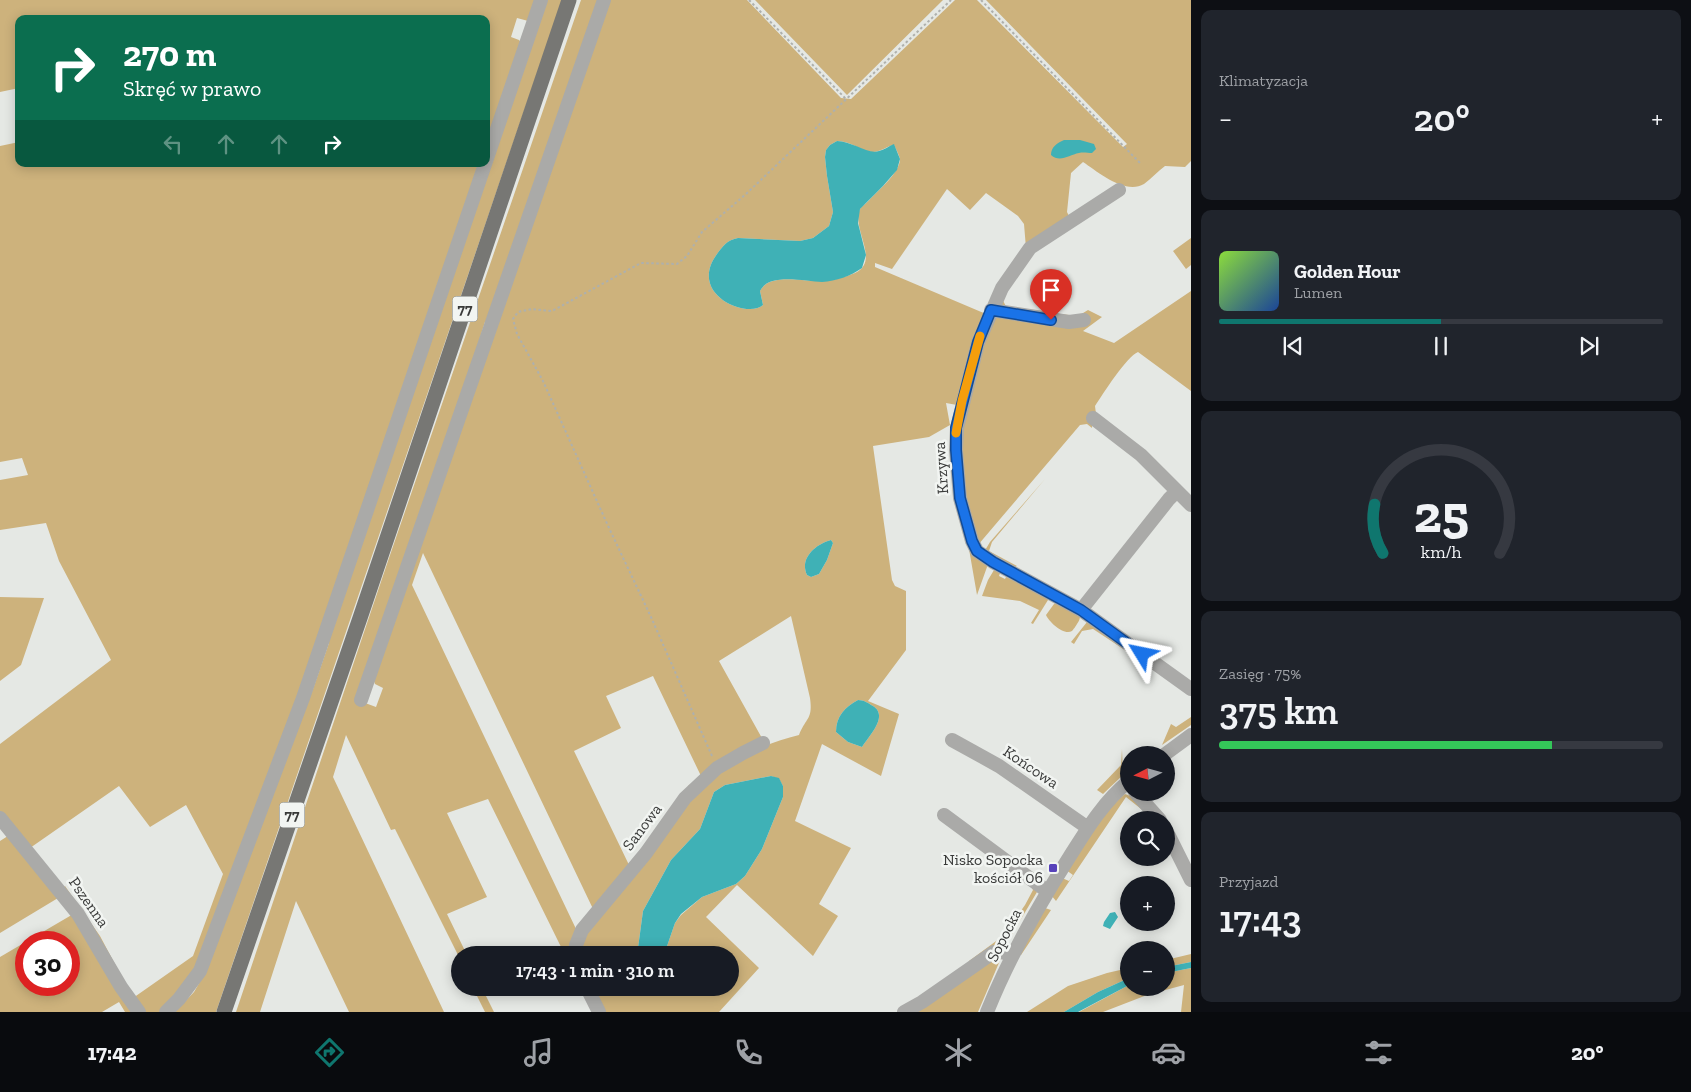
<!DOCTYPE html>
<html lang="pl">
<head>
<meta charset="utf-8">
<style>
  body { margin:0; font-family:"Zilla Slab",serif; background:#20242c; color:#f1f3f6; height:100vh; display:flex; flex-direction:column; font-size:19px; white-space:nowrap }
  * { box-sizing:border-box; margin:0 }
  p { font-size:16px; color:#9ea1a6 }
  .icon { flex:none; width:28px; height:28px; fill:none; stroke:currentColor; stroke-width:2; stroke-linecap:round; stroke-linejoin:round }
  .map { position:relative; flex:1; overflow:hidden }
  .sheet { display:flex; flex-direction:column; gap:10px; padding:10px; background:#0d0f14; width:500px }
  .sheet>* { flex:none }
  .top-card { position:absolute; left:15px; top:15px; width:475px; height:152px; border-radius:10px; box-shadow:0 2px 12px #0003; background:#0b6e4f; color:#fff; overflow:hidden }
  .needle { width:32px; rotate:264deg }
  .controls { position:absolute; left:1120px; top:746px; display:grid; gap:10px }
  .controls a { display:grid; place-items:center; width:55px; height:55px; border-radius:50%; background:#171b24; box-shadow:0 2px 12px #0003; font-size:25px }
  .speed { position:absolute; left:15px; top:931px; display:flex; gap:10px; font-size:25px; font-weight:700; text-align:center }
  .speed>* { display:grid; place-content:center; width:65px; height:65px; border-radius:50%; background:#171b24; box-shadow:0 2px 12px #0003; line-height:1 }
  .speed .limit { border:8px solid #d22; background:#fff; color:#111 }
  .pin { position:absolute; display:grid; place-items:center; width:42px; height:42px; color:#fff; margin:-51px -21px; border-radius:50% 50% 50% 0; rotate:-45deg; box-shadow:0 0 5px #0007 }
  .pin .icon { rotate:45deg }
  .me { position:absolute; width:55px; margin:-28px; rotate:305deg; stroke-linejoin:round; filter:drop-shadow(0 0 4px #0008) }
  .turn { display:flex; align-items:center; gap:18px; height:105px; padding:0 25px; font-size:22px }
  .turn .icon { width:65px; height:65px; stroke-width:2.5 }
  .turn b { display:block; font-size:35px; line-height:42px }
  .lanes { display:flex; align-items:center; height:48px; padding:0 25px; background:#0003; justify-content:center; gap:25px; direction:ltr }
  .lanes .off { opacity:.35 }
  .big { font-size:38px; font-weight:600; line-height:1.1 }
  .sheet .tile { flex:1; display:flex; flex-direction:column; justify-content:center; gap:8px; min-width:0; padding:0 18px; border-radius:10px; background:#20242c }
  .sheet .dial { align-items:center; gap:0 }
  .dial svg { height:130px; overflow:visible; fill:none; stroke:#363941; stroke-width:7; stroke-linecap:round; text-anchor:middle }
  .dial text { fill:#f1f3f6; stroke:none }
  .song { display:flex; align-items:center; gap:15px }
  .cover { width:60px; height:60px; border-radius:8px; background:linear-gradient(135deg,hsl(90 70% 55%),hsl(220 70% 35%)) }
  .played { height:5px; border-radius:2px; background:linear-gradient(90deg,#0f766e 50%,#363941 50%) }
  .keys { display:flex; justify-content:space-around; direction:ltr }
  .heat { display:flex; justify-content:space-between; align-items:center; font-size:28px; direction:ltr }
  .charge { height:8px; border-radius:4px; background:linear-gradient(90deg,#34c759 75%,#363941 0) }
  .trip { position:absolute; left:451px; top:946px; width:288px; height:50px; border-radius:25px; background:#171b24; box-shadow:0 2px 12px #0003; font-weight:600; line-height:50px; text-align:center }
  .tab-bar { display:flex; height:80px; justify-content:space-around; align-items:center; background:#090b0e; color:#9ea1a6 }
  .tab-bar .icon { width:35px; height:35px }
  .tab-bar .on { color:#0f766e }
  .tab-bar b { font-size:22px; color:#f1f3f6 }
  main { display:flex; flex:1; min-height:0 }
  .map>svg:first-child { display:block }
  .green { fill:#cdb27c; fill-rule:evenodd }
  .water { fill:#3fb1b6 }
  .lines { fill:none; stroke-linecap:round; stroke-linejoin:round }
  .path { stroke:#aeb0ad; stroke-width:2; stroke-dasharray:2.5 2.5; stroke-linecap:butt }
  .minor { stroke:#aaaaa8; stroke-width:14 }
  .major { stroke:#777774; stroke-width:15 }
  .route-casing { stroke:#114b97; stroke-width:12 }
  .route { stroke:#1a73e8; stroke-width:9 }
  .slow { stroke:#f59e0b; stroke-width:9 }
  .poi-dot { fill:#5742ba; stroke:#f2f5f2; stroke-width:2 }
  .labels { text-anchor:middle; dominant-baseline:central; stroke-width:5; stroke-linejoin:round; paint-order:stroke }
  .shield { fill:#f2f5f2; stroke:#707270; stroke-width:1 }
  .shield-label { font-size:15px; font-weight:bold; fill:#393a39 }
  .street-label { font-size:16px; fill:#393a39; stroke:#f2f5f2 }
  .poi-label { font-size:16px; fill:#393a39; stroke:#f2f5f2; text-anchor:end }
</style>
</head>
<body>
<main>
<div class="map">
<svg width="1191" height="1012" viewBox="0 0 1191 1012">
  <rect width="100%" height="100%" fill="#e5e8e4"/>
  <path class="green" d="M0,0H539L532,22L517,18L511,37L519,40L522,44L486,155V19H19V88L0,92Z
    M545,0H562L216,1012H175L194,992L201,980L313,689L329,643L327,640Z
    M581,0H600L491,315L485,322L474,356V366L357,700L376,707L383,688L375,684L372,676L606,0H747L841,98L851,99L955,0H977L1123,147L1127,144L986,0H1191V161L1185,167L1165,166C1158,171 1151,179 1144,184C1125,195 1098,172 1083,162L1071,173L1067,212L1070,218L1027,249L1012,271L1026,248L1024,224L1018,216L986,193L970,210L947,189L892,269L875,263V267L986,314L976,341L957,405L946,403L950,425L929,437L873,446L892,580L895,586L906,591V650L868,701L899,714L881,776L822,744L795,821L851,848L819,904L838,916L813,956L737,885L706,917L759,968L719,1012H603L591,988H730V955H578C578,948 580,940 584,933C601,905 626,882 646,856C671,824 689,792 723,768C746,751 773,742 799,735C806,717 813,720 810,698L791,616L719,661L763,740L729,756L692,787L688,786L701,776L653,676L606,696L621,728L574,751L630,867L664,817L666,820L647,847L594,911L423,553L412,585L577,931L572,955H560L559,953L563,951L488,799L447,813L487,897L447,914L467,955H460V959L395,829L391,830L346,735L333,777L444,1012H349L296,901L260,1012H236L389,558ZM837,141C851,141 859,150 871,152C880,153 886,146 894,145C896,149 899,155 900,159C900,172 879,190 871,198C868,202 862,206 860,209C851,229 881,261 855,273C845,277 832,281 821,281C805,282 769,272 760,291L763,305C748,319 687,295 717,254C723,246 727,240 738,238L800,241L813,238L829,226L833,212L827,176L825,157L826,150L830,145ZM831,540L833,543L827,560L819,574L811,577L807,575C799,558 816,544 831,540ZM858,700C864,700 868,703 873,706C889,716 869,736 862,747L848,742L836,732C836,716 845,707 858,700ZM771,776L779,779L783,786V797L762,849L745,876L736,884L702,897L681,915L675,923L666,949L662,952L654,954L639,951L638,948L643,911L671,860L700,829L714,792L725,785Z
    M755,0H943L847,95Z
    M19,142V164H483C409,383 337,604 254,821C243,849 232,877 221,906C206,945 195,985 161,1012H144L132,998L90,926L64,887L65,886L100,936L133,998L193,956L223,874L186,805L150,827L119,786L30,848L0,813V744L111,660L59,561L46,523L0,530V480L28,475L22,458L0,462V146Z
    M1115,195L1030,253L1003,294L1002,299L1007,308L1078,316L1088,310L1102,317L1083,331L1114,343L1191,291V391L1138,352C1127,356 1103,394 1095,406L1096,414L1098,415L1095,418L1091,415L1088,420L1092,423V428L1087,424L1080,425L978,545H977C969,530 966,513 964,496C960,474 956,450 959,427C963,389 978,351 990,315L1000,314L1072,324H1078L1089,320L1086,315L1080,318L1070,319L1003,310L999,306V301L1002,293L1029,253Z
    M1191,238V265L1186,269L1173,251Z
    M1045,479L992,542L989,551L1017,566L1012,569L984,552L990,542Z
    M969,549L986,562L987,567L977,595Z
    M994,570L1000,573L999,576L1005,579L1006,577L1046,595L1048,600L1033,624L1031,623L1039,610L1020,601L982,596L988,580Z
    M0,597L44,598L21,665L0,681Z
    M1058,602L1080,613C1080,618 1080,620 1077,624C1076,626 1073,630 1072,631C1064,636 1049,622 1046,615L1054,604Z
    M1087,622L1155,670L1093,629L1082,631L1074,644L1071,642Z
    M1191,717V725L1162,745L1171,724L1176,727Z
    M1122,749L1123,775L1103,794L1097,790L1121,765Z
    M1125,794L1133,797L1155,820L1126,797L1056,901L1051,895L1062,878L1069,881L1073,875L1066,870L1109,807Z
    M11,834L63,895L0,933V841Z
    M1029,882L1037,892L1005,946L970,962L969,961L1003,936L1025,905L1033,890Z
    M1045,908L1051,910L1021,955L1018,952Z
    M75,913L134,1012H125L119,1002L102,1012H0V957ZM26,942H69V985H26Z
    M1191,954V962L1166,967V960Z
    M993,956L1001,958L978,1012H911Z
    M1129,968V978L1098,992L1064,1012H1027L1068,986L1107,973Z
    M1191,968V1012H1181L1184,985L1147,995L1103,1012H1079L1129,985V988H1166V973Z
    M473,988H482L494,1012H485Z"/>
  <path class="water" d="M1064,140H1080L1094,144L1096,149L1092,153C1088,153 1083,152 1079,153C1069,155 1060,163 1051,155C1051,147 1057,143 1064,140Z
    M837,141C852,141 868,155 879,151C884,150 889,146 894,144L900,159L897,170L883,186L860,209L858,223L866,255L862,268C851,276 836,281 822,282C806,282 769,272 760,291L763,305C748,319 687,295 717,254C723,246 727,240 738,238L800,241L813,238L829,226L833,212L827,176L825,157L826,150L830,145Z
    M831,540L833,543L827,560L819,574L811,577L807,575C799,558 816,544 831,540Z
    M858,700C864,700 868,703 873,706C889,716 869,736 862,747L848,742L836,732C836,716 845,707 858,700Z
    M771,776L779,778L783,786V797L762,849L745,876L736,884L702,897L681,914L675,923L666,949L662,952L654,954L639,951L638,948L643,911L671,860L700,829L714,792L725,785Z
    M1115,912L1118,917L1110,929L1103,926L1104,922L1110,913Z
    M1191,962V968L1166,973V967Z
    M1129,978V985L1078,1012H1064L1098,992Z"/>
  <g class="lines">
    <path class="path" d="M749,0L846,99
      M981,0L1140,163
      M712,756L651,617L609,528L543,381L517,334L513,319L518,312L532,309L552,311L641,263L677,264L687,256L702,232L746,194L951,0"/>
    <path class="minor" d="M1119,190L1030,248L1002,288L978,343L957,428L956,450L960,498L972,541L977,551L993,562L1081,610L1191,689
      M991,310L1069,322L1084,320
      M1093,418L1141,455L1191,505
      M1081,610L1169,499L1177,491
      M361,700L604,0
      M952,740L999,766L1088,828
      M1164,755L1191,735
      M1135,792L1160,820
      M944,815L1047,891
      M0,818L78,914L121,987L139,1012
      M1166,830L1191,880
      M575,955L576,945L582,930L646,853L685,798L717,768L743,753L763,743
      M587,988L599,1012
      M166,1012L179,999L200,971L303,698L541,0
      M904,1012L922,1002L994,952H1000L1012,954
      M987,1012C1009,957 1038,906 1070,856C1087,829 1104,801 1129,781"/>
    <path class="major" d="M224,1012L360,618L569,0"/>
  </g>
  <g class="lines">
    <g class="route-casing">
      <path id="route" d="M1051,320L991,310L978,342L956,428V450L960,498L972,541L977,551L993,562L1081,610L1142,654"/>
    </g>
    <use href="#route" class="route"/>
    <path class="slow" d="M956,433L962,401L980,336"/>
  </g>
  <rect class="poi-dot" x="1048" y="863" width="10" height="10" rx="2.5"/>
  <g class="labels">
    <g class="shield">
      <rect x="452.5" y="296.5" width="25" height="25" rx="4"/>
      <rect x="279.5" y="802.5" width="25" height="25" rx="4"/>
    </g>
    <g class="shield-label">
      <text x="465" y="309">77</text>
      <text x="292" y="815">77</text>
    </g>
    <g class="street-label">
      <text transform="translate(941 468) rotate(-94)">Krzywa</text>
      <text transform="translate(1031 767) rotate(34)">Końcowa</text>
      <text transform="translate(642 827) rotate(-53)">Sanowa</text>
      <text transform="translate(89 902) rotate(55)">Pszenna</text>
      <text transform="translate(1004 935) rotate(-63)">Sopocka</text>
    </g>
    <g class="poi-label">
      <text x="1043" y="859">Nisko Sopocka<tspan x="1043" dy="18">kościół 06</tspan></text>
    </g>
  </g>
</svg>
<div class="controls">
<a><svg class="needle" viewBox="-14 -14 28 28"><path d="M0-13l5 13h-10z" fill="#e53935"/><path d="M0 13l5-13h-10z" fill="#9ea1a6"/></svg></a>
<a><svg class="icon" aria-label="search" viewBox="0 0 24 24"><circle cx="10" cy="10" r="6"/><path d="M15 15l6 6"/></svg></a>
<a>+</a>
<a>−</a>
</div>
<div class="speed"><div class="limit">30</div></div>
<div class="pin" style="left:1051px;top:320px;background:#d93025"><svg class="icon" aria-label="arrive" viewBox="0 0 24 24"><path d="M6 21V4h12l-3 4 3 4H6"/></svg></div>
<svg class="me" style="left:1142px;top:654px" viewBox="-20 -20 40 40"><path d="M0-17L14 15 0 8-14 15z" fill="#1a73e8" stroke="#fff" stroke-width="4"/></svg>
<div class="trip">17:43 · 1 min · 310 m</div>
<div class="top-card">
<div class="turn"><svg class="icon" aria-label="right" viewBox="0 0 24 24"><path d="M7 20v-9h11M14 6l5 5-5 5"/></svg><div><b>270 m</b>Skręć w prawo</div></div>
<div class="lanes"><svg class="icon off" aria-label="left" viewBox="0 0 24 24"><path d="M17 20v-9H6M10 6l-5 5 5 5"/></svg><svg class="icon off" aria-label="ahead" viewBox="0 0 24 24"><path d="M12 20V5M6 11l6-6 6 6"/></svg><svg class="icon off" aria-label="ahead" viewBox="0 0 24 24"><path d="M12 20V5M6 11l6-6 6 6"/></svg><svg class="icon" aria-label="right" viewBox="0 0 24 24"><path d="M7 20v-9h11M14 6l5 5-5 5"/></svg></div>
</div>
</div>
<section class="sheet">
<div class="tile"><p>Klimatyzacja</p>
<div class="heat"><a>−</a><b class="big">20°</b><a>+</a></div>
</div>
<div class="tile">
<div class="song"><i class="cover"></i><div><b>Golden Hour</b><p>Lumen</p></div></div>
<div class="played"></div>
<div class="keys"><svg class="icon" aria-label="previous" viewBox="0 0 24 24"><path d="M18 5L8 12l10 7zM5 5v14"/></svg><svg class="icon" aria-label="pause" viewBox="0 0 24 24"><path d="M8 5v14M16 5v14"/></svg><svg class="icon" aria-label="next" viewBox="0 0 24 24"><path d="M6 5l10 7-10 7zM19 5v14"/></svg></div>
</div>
<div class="tile dial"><svg viewBox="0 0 100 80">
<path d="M14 69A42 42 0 1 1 86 69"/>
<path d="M14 69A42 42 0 0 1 9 39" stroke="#0f766e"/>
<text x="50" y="56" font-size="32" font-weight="700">25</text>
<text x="50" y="72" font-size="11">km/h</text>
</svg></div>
<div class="tile"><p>Zasięg · 75%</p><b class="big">375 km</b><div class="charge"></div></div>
<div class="tile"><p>Przyjazd</p><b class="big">17:43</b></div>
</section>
</main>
<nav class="tab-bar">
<b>17:42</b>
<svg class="icon on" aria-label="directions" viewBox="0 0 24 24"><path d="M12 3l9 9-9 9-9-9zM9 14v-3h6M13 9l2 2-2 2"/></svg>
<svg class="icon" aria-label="music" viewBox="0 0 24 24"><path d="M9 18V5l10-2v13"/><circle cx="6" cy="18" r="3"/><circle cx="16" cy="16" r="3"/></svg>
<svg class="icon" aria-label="phone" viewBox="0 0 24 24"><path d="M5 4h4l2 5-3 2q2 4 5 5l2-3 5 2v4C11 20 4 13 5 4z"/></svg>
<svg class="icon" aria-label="climate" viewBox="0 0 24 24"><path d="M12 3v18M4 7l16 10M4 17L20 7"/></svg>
<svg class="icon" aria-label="car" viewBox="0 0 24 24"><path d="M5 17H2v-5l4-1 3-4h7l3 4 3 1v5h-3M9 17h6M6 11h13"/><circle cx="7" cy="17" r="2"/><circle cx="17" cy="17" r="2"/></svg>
<svg class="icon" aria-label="filters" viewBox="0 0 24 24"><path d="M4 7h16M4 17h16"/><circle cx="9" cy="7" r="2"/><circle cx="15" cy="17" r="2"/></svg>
<b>20°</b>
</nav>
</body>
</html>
